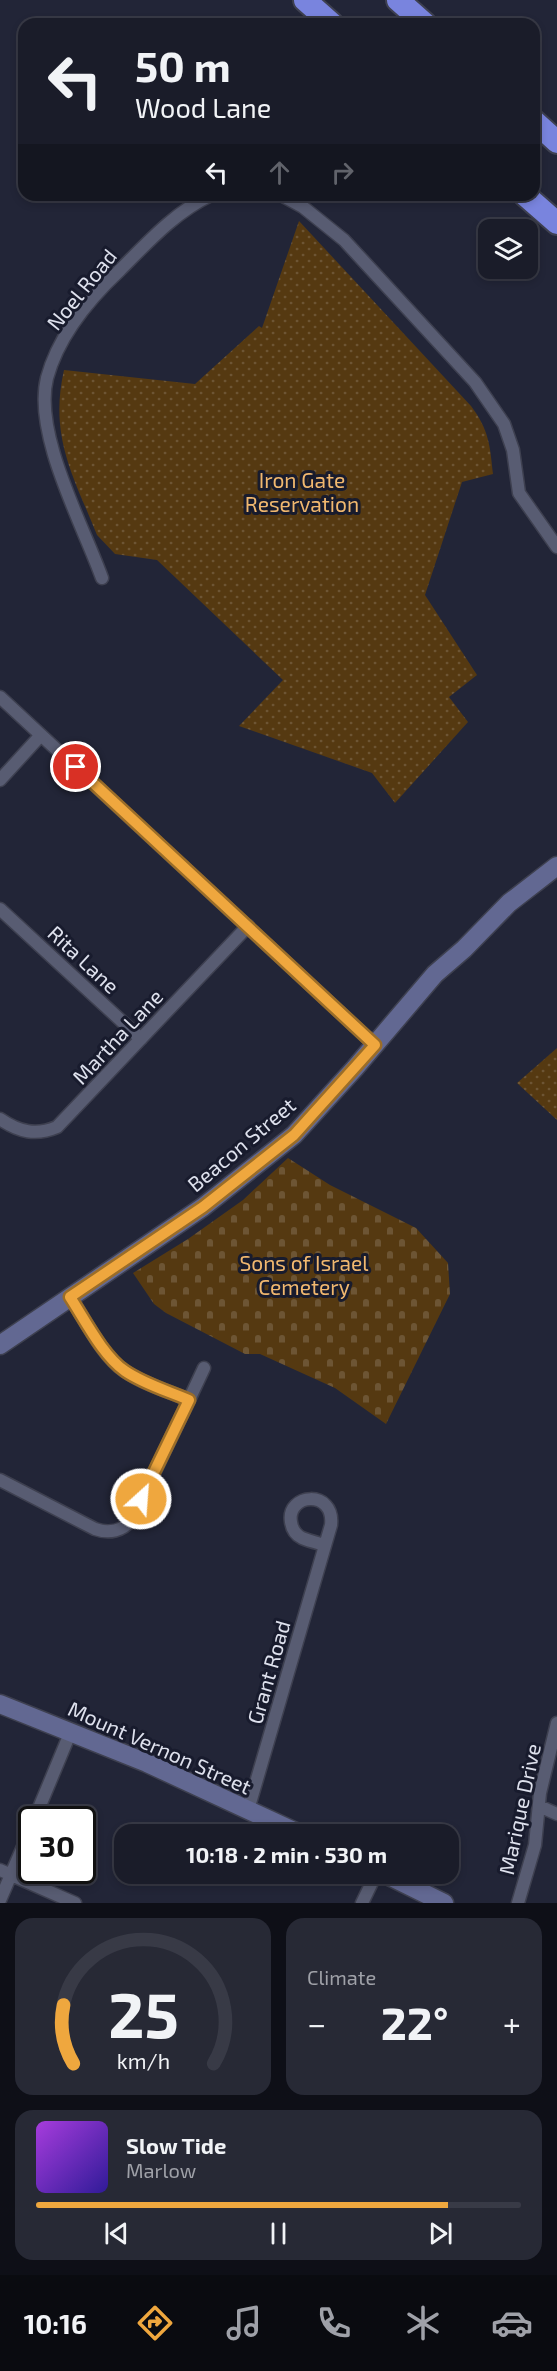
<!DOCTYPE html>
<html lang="en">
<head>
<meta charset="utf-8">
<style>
  body { margin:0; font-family:"Exo 2",sans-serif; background:#272935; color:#f1f3f6; height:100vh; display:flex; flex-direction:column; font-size:22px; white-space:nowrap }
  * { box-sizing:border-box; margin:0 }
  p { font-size:20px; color:#9fa1a8 }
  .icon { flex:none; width:33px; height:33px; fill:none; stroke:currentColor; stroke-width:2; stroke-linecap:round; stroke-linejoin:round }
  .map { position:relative; height:1903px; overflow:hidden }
  .drawer { display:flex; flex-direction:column; gap:15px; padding:15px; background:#0e0f17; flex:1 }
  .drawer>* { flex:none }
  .hud { position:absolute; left:18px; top:18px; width:522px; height:183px; border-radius:18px; box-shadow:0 3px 9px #0003,0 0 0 2px #383a46; background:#1a1c29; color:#f1f3f6; overflow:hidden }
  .buttons { position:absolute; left:478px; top:219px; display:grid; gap:12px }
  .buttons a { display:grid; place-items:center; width:60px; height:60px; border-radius:12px; background:#1a1c29; box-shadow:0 3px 9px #0003,0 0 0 2px #383a46; font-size:30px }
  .speed { position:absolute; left:18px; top:1806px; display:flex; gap:12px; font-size:30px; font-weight:700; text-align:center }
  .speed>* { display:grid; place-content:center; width:78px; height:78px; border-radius:50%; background:#1a1c29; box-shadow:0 3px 9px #0003,0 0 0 2px #383a46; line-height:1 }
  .speed .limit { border:3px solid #111; border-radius:9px; background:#fff; color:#111 }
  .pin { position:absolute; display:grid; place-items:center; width:51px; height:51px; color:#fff; margin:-26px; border:3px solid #fff; border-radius:50%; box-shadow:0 2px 6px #0007 }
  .me { position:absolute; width:66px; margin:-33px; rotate:26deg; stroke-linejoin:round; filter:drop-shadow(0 0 4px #0008) }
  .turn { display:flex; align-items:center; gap:21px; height:126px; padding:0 18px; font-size:27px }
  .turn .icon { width:78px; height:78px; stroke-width:2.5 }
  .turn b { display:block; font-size:42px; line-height:51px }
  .lanes { display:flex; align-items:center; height:57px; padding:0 18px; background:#0003; justify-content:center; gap:30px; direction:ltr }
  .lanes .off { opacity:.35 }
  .big { font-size:45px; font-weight:700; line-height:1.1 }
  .drawer .widget { flex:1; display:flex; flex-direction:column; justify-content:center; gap:9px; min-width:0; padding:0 21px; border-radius:18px; background:#272935 }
  .drawer .dial { align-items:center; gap:0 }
  .dial svg { height:156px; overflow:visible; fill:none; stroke:#383a46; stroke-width:7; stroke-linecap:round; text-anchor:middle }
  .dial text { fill:#f1f3f6; stroke:none }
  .song { display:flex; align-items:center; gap:18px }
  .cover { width:72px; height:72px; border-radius:9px; background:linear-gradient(135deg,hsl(280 70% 55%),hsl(250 70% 35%)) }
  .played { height:6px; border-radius:3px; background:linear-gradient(90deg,#efa73e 85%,#383a46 85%) }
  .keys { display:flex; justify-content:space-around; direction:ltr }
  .heat { display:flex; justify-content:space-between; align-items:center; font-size:33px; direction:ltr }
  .drawer .tiles { flex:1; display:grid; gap:15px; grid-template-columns:1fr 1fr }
  .widget:last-child { grid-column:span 2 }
  .trip { position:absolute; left:114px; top:1824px; width:345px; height:60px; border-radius:18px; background:#1a1c29; box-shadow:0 3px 9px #0003,0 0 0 2px #383a46; font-weight:700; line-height:60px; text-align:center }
  .tab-bar { display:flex; height:96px; justify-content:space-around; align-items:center; background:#0a0b10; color:#9fa1a8 }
  .tab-bar .icon { width:42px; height:42px }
  .tab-bar .current { color:#efa73e }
  .tab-bar b { font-size:27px; color:#f1f3f6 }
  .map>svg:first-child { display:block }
  .grass { fill:url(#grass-dots) }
  .cemetery { fill:url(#cemetery-stones) }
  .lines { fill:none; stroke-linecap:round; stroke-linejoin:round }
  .street-casing { stroke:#3e4050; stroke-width:15 }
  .secondary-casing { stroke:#3e4050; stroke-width:21 }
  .highway-casing { stroke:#3e4050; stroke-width:26 }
  .street { stroke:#585c72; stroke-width:12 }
  .secondary { stroke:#626892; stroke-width:18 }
  .highway { stroke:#7984de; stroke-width:22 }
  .route-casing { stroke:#9b6d28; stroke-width:15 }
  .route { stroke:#efa73e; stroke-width:10 }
  .labels { text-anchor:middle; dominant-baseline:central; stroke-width:6; stroke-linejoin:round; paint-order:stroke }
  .street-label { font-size:21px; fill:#dee1ed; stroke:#181b2d }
  .park-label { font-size:21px; fill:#f1b86f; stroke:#181b2d }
</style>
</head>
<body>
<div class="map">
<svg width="557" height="1903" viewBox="0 0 557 1903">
  <defs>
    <pattern id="grass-dots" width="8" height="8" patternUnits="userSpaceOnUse" patternTransform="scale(1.5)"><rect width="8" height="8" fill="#553911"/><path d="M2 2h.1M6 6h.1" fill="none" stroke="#6d5534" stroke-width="1.8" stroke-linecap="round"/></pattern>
    <pattern id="cemetery-stones" width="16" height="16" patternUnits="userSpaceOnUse" patternTransform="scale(1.5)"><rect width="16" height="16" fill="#553911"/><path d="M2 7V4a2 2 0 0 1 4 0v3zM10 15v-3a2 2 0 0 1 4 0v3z" fill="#6d5534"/></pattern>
  </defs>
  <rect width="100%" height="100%" fill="#222537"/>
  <path class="grass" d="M299,221L471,406C489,430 490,445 493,474L462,482L425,595L477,675L449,697L468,722L395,803L372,773L239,726L283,680L157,560L115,554L97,535C73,475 49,436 64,370L195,384L259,326L262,328Z
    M557,1048V1120L517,1083Z"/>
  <path class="cemetery" d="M288,1158L330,1185L416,1228L448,1263L450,1294L386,1424L335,1388L260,1354H245L166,1313L154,1304L133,1273L188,1239L243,1200Z"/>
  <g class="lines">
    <g class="street-casing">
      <path id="street" d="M281,195L303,207L344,240L475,382L504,424L513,450L519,493L557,547
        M102,578C83,525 33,434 47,378C58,337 89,299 120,270C148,242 175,212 211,195
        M0,697L375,1045
        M0,780L41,735
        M0,909L141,1039
        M0,1119C19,1132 36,1136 57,1127L248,926
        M189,1400L204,1368
        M0,1480L95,1529C109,1534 123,1531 132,1519L189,1400C166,1390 137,1382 118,1366C98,1348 85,1319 70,1297
        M539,1806L557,1814
        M248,1810L331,1525C335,1489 286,1493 291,1522C292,1529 296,1535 302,1538C309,1541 318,1543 325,1545
        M34,1820L71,1731
        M0,1870L75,1903
        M0,1900L32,1826
        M362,1903L376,1874
        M518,1903L535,1845L540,1793L557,1723"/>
    </g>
    <g class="secondary-casing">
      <path id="secondary" d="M0,1345L203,1207L294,1135L355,1068L435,974L464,949L509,903L557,866
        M0,1704L147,1763L300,1834
        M385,1874L444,1903"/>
    </g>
    <g class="highway-casing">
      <path id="highway" d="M305,0L332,24
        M398,0L425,24
        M534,121L557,142
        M525,195L557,223"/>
    </g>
    <use href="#street" class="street"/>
    <use href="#secondary" class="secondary"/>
    <use href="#highway" class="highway"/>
  </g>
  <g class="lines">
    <g class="route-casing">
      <path id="route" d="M76,767L375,1045L294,1135L203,1207L70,1297C85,1320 103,1356 125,1371C144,1384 168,1391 189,1400L141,1499"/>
    </g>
    <use href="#route" class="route"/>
  </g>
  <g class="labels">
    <g class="street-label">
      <text transform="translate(81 289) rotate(-51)">Noel Road</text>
      <text transform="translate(84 959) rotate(43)">Rita Lane</text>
      <text transform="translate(117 1036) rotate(-47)">Martha Lane</text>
      <text transform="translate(241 1144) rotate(-40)">Beacon Street</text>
      <text transform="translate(268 1672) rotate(-74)">Grant Road</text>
      <text transform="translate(160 1747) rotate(24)">Mount Vernon Street</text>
      <text transform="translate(519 1809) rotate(-78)">Marique Drive</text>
    </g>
    <g class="park-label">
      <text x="302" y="479">Iron Gate<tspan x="302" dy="24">Reservation</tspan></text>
      <text x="304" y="1262">Sons of Israel<tspan x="304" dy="24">Cemetery</tspan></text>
    </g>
  </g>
</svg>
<div class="buttons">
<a><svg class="icon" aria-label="layers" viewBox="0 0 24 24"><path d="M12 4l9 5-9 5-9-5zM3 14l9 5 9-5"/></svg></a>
</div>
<div class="speed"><div class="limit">30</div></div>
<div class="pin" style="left:76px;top:767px;background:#d93025"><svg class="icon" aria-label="arrive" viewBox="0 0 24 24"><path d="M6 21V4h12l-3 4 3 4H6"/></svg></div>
<svg class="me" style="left:141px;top:1499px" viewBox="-20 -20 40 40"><circle r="17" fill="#efa73e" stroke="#fff" stroke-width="3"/><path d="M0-11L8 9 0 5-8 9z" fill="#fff"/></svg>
<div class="trip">10:18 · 2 min · 530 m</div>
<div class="hud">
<div class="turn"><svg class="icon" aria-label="left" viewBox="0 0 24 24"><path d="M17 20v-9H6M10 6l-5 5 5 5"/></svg><div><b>50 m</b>Wood Lane</div></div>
<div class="lanes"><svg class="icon" aria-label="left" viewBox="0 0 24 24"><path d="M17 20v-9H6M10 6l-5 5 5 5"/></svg><svg class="icon off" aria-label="ahead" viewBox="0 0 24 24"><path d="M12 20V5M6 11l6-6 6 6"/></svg><svg class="icon off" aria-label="right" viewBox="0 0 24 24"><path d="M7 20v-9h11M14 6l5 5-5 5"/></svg></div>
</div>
</div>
<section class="drawer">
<div class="tiles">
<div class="widget dial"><svg viewBox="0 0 100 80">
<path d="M14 69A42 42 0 1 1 86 69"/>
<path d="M14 69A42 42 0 0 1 9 39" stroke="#efa73e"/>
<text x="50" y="56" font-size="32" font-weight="700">25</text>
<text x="50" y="72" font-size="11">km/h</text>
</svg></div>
<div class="widget"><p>Climate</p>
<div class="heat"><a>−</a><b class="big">22°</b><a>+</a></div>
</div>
<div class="widget">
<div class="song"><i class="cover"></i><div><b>Slow Tide</b><p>Marlow</p></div></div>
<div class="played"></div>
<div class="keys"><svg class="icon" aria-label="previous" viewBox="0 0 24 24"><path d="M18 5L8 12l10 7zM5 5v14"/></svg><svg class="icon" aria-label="pause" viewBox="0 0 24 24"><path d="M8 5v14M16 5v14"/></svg><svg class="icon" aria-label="next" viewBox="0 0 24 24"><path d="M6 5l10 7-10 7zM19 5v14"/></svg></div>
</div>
</div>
</section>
<nav class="tab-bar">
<b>10:16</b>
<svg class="icon current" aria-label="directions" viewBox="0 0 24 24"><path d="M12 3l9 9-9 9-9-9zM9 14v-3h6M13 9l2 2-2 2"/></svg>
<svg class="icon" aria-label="music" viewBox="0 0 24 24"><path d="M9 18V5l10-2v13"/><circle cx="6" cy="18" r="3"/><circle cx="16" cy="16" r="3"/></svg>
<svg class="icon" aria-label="phone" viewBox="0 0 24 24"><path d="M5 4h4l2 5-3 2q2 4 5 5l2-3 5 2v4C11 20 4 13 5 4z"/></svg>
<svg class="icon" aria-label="climate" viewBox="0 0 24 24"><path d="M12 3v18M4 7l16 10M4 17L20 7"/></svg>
<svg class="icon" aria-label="car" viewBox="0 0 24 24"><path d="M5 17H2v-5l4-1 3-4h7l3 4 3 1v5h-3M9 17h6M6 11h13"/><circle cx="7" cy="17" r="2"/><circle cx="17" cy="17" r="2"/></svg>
</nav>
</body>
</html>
